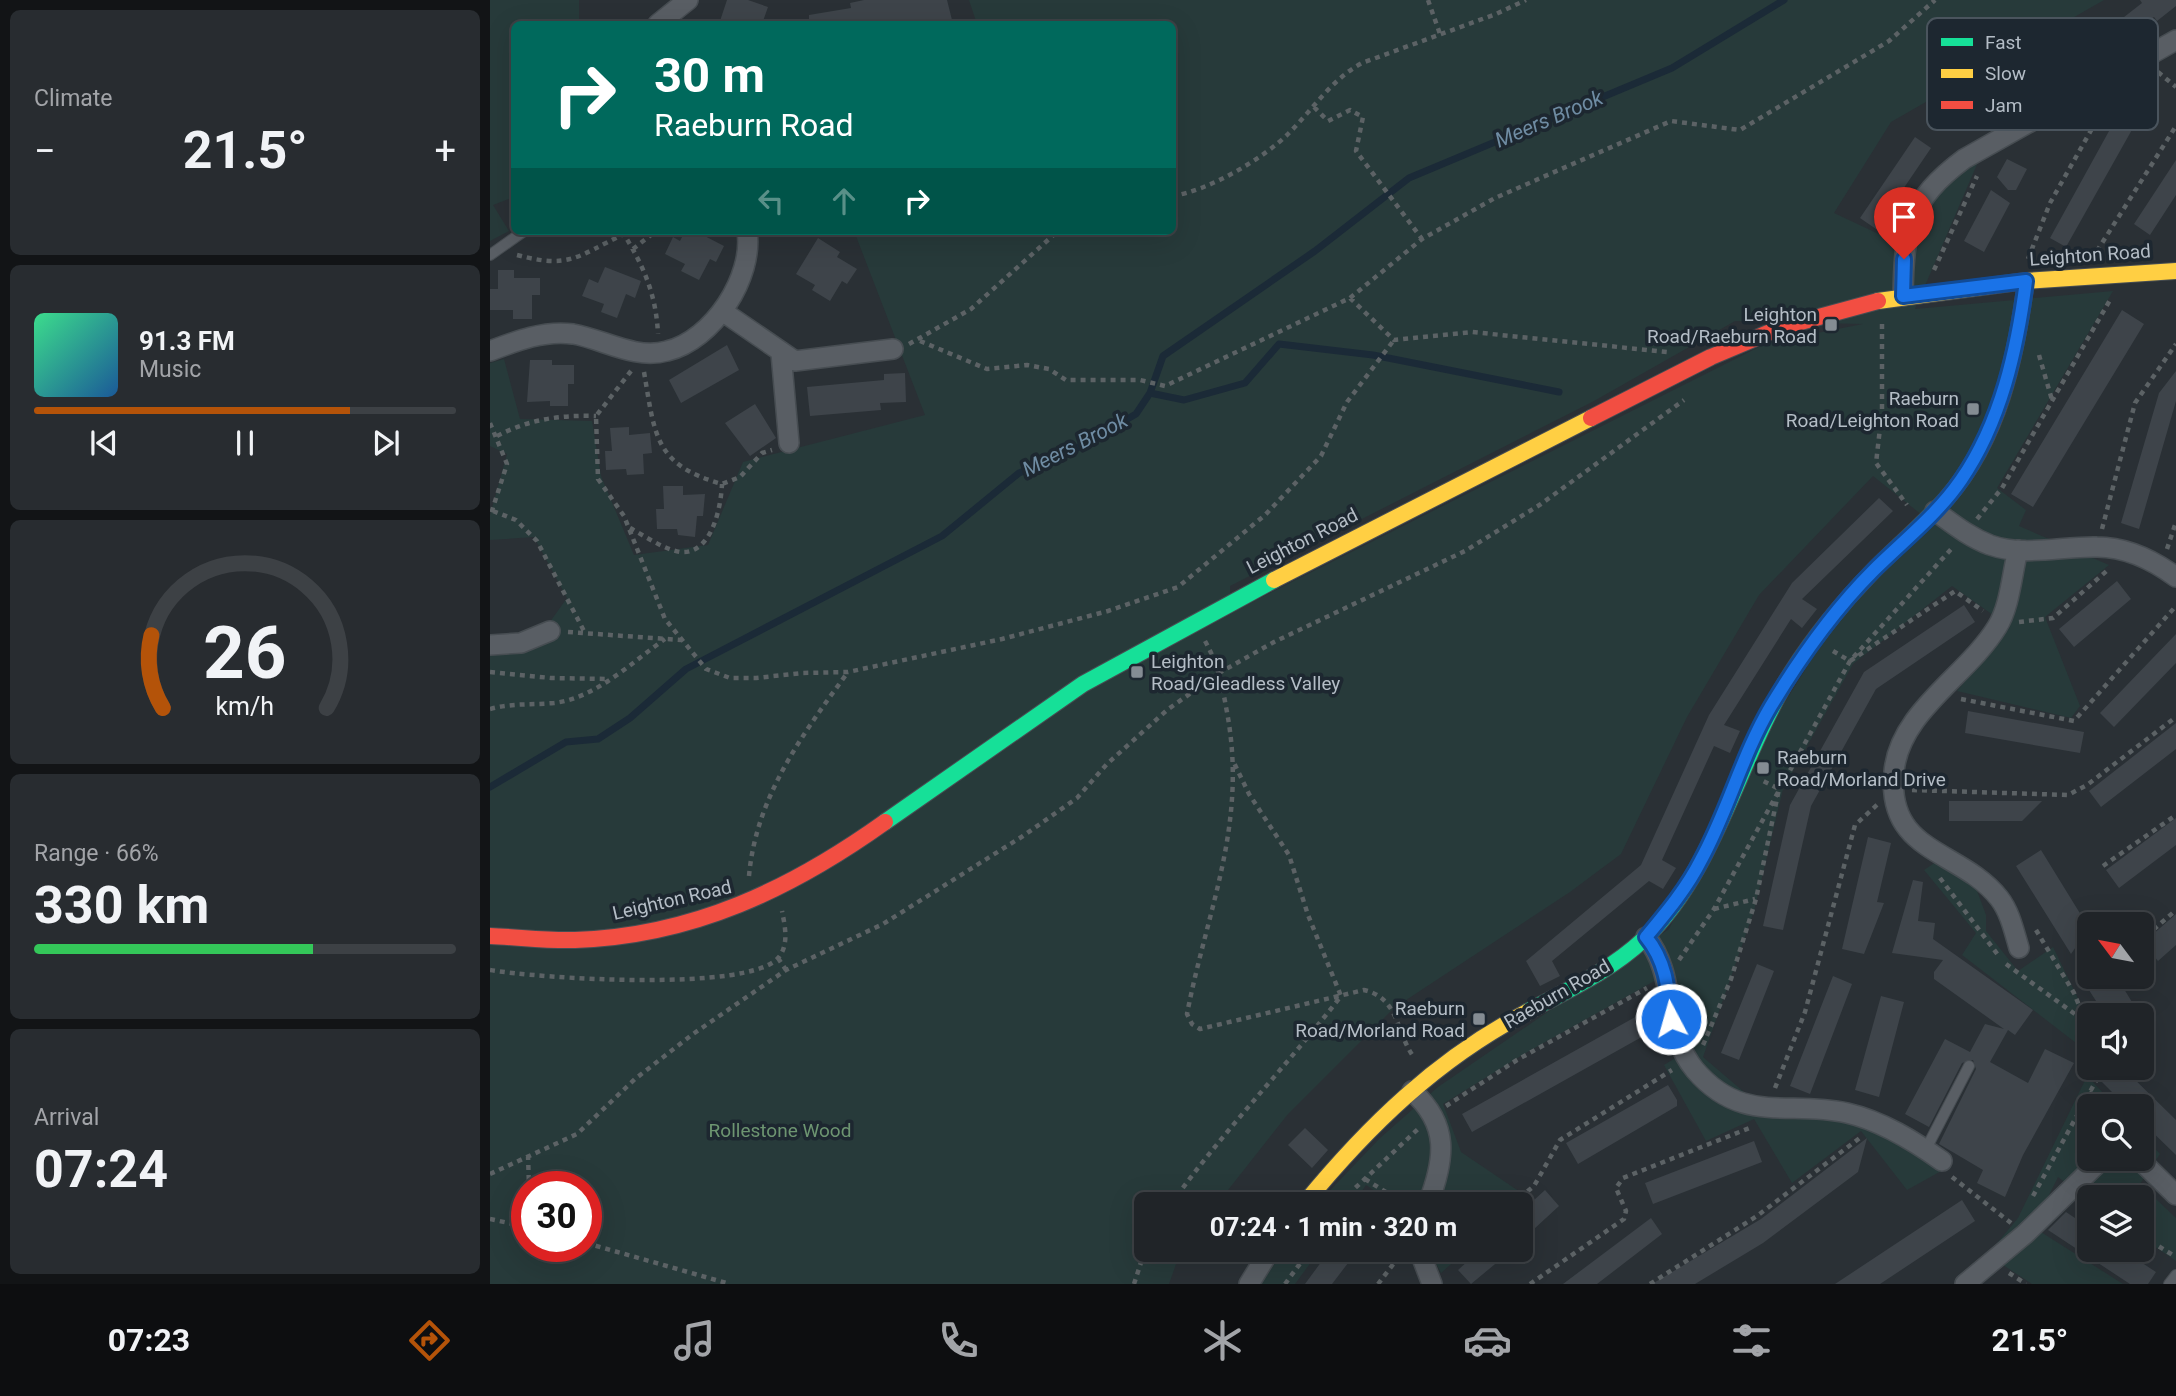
<!DOCTYPE html>
<html lang="en">
<head>
<meta charset="utf-8">
<style>
  body { margin:0; font-family:Roboto,sans-serif; background:#282c30; color:#f1f3f6; height:100vh; display:flex; flex-direction:column; font-size:26px; white-space:nowrap }
  * { box-sizing:border-box; margin:0 }
  p { font-size:23px; color:#a2a4a8 }
  .icon { flex:none; width:38px; height:38px; fill:none; stroke:currentColor; stroke-width:2; stroke-linecap:round; stroke-linejoin:round }
  .map { position:relative; flex:1; overflow:hidden }
  .side { display:flex; flex-direction:column; gap:10px; padding:10px; background:#121416; width:490px }
  .side>* { flex:none }
  .banner { position:absolute; left:21px; top:21px; width:665px; height:214px; border-radius:10px; box-shadow:0 7px 28px #0002,0 0 0 2px #3d4145; background:#00695c; color:#fff; overflow:hidden }
  .needle { width:46px; rotate:302deg }
  .controls { position:absolute; left:1587px; top:912px; display:grid; gap:14px }
  .controls a { display:grid; place-items:center; width:77px; height:77px; border-radius:10px; background:#202428; box-shadow:0 7px 28px #0002,0 0 0 2px #3d4145; font-size:35px }
  .speed { position:absolute; left:21px; top:1171px; display:flex; gap:14px; font-size:35px; font-weight:700; text-align:center }
  .speed>* { display:grid; place-content:center; width:91px; height:91px; border-radius:50%; background:#202428; box-shadow:0 7px 28px #0002,0 0 0 2px #3d4145; line-height:1 }
  .speed .limit { border:10px solid #d22; background:#fff; color:#111 }
  .pin { position:absolute; display:grid; place-items:center; width:60px; height:60px; color:#fff; margin:-72px -30px; border-radius:50% 50% 50% 0; rotate:-45deg; box-shadow:0 0 7px #0007 }
  .pin .icon { rotate:45deg }
  .me { position:absolute; width:77px; margin:-38px; rotate:354deg; stroke-linejoin:round; filter:drop-shadow(0 0 5px #0008) }
  .turn { display:flex; align-items:center; gap:24px; height:147px; padding:0 28px; font-size:32px }
  .turn .icon { width:91px; height:91px; stroke-width:2.5 }
  .turn b { display:block; font-size:49px; line-height:60px }
  .lanes { display:flex; align-items:center; height:66px; padding:0 28px; background:#0003; justify-content:center; gap:35px; direction:ltr }
  .lanes .off { opacity:.35 }
  .big { font-size:52px; font-weight:700; line-height:1.1 }
  .side .card { flex:1; display:flex; flex-direction:column; justify-content:center; gap:10px; min-width:0; padding:0 24px; border-radius:10px; background:#282c30 }
  .side .dial { align-items:center; gap:0 }
  .dial svg { height:182px; overflow:visible; fill:none; stroke:#3d4145; stroke-width:7; stroke-linecap:round; text-anchor:middle }
  .dial text { fill:#f1f3f6; stroke:none }
  .song { display:flex; align-items:center; gap:21px }
  .cover { width:84px; height:84px; border-radius:10px; background:linear-gradient(135deg,hsl(150 70% 55%),hsl(210 70% 35%)) }
  .played { height:7px; border-radius:4px; background:linear-gradient(90deg,#b45309 75%,#3d4145 75%) }
  .keys { display:flex; justify-content:space-around; direction:ltr }
  .heat { display:flex; justify-content:space-between; align-items:center; font-size:38px; direction:ltr }
  .charge { height:10px; border-radius:5px; background:linear-gradient(90deg,#34c759 66%,#3d4145 0) }
  .trip { position:absolute; left:644px; top:1192px; width:399px; height:70px; border-radius:10px; background:#202428; box-shadow:0 7px 28px #0002,0 0 0 2px #3d4145; font-weight:700; line-height:70px; text-align:center }
  .menu { display:flex; height:112px; justify-content:space-around; align-items:center; background:#0d0e10; color:#a2a4a8 }
  .menu .icon { width:49px; height:49px }
  .menu .current { color:#b45309 }
  .menu b { font-size:32px; color:#f1f3f6 }
  main { display:flex; flex:1; min-height:0 }
  .map>svg:first-child { display:block }
  .green { fill:#273a3a; fill-rule:evenodd }
  .lines { fill:none; stroke-linecap:round; stroke-linejoin:round }
  .stream { stroke:#1b2a37; stroke-width:7 }
  .building { fill:#3e444a }
  .lane-casing { stroke:#474d52; stroke-width:12 }
  .street-casing { stroke:#474d52; stroke-width:22 }
  .fast-casing { stroke:#474d52; stroke-width:18 }
  .slow-casing { stroke:#474d52; stroke-width:18 }
  .jam-casing { stroke:#474d52; stroke-width:18 }
  .path { stroke:#5c6265; stroke-width:4.5; stroke-dasharray:5 5; stroke-linecap:butt }
  .lane { stroke:#595e64; stroke-width:10 }
  .street { stroke:#595e64; stroke-width:19 }
  .fast { stroke:#16e098; stroke-width:16 }
  .slow { stroke:#ffcf43; stroke-width:16 }
  .jam { stroke:#f24e42; stroke-width:16 }
  .route-casing { stroke:#114b97; stroke-width:18 }
  .route { stroke:#1a73e8; stroke-width:12 }
  .poi-dot { fill:#848c93; stroke:#1d2730; stroke-width:2.5 }
  .labels { text-anchor:middle; dominant-baseline:central; stroke-width:7; stroke-linejoin:round; paint-order:stroke }
  .street-label { font-size:19px; fill:#b4bdc6; stroke:#1d2730 }
  .poi-label { font-size:19px; fill:#b4bdc6; stroke:#1d2730; text-anchor:end }
  .park-label { font-size:19px; fill:#6d9571; stroke:#1d2730 }
  .water-label { font-size:21px; font-style:italic; fill:#6f8ca3; stroke:#1d2730 }
  .key { fill:#1d2730; stroke:#4a545d; stroke-width:2 }
  .key-label { font-size:19px; fill:#b4bdc6 }
</style>
</head>
<body>
<main>
<section class="side">
<div class="card"><p>Climate</p>
<div class="heat"><a>−</a><b class="big">21.5°</b><a>+</a></div>
</div>
<div class="card">
<div class="song"><i class="cover"></i><div><b>91.3 FM</b><p>Music</p></div></div>
<div class="played"></div>
<div class="keys"><svg class="icon" aria-label="previous" viewBox="0 0 24 24"><path d="M18 5L8 12l10 7zM5 5v14"/></svg><svg class="icon" aria-label="pause" viewBox="0 0 24 24"><path d="M8 5v14M16 5v14"/></svg><svg class="icon" aria-label="next" viewBox="0 0 24 24"><path d="M6 5l10 7-10 7zM19 5v14"/></svg></div>
</div>
<div class="card dial"><svg viewBox="0 0 100 80">
<path d="M14 69A42 42 0 1 1 86 69"/>
<path d="M14 69A42 42 0 0 1 9 37" stroke="#b45309"/>
<text x="50" y="56" font-size="32" font-weight="700">26</text>
<text x="50" y="72" font-size="11">km/h</text>
</svg></div>
<div class="card"><p>Range · 66%</p><b class="big">330 km</b><div class="charge"></div></div>
<div class="card"><p>Arrival</p><b class="big">07:24</b></div>
</section>
<div class="map">
<svg width="1686" height="1284" viewBox="0 0 1686 1284">
  <rect width="100%" height="100%" fill="#2a3035"/>
  <path class="green" d="M0,0H89V24H24V197L3,205L19,231L0,241Z
    M479,0H1614L1401,122L1344,213L1410,244L1446,191L1488,162L1425,309L1623,291L1507,488L1536,510L1529,526L1619,565L1555,617L1590,706L1581,718L1467,691L1520,627L1462,586L1363,664L1293,789L1264,911L1213,1057L1275,1110L1389,1118L1453,1170L1417,1190L1371,1131L1302,1183L1264,1119L1216,1141L1174,1065L1208,1044L1197,1013L1168,979L1039,1051L953,1104L971,1152L1036,1196L1027,1204H905L876,1185L863,1204H827L889,1139L948,1087L1179,929L1279,728L1334,639L1437,519L1383,476L1269,595L1197,717L1131,854L1080,892L904,1008L798,1114L727,1204H656V1250H691L679,1284H0V654L40,650L77,598L44,537L0,540V515L17,454L0,446V363L14,359L30,419L102,421L111,476L144,555L218,545L253,462L435,415L364,231H682V24H487ZM1245,321L1373,324L1277,343L740,613V586L1104,401ZM37,1186H96V1246H37Z
    M1449,860L1486,888L1496,915V931L1528,971L1563,947L1599,1021V1053L1472,955L1486,933L1434,870Z
    M1601,1068H1615L1602,1081L1625,1106H1600V1158H1652V1135L1670,1154L1650,1184L1686,1218V1261L1652,1238V1197H1600L1599,1200L1568,1177L1543,1227L1633,1284H1542L1507,1261L1473,1284L1528,1218Z
    M794,1250H830L805,1284H771Z
    M939,1250H977L951,1273Z"/>
  <g class="lines">
    <path class="stream" d="M660,393L694,400L755,383L789,344L883,355L1069,392
      M0,787L76,742L108,739L140,718L196,669L452,536L529,473L573,456L646,414L660,393L673,356L825,251L919,178L1182,68L1294,0"/>
  </g>
  <path class="building" d="M237,0H258L278,7L272,24H229Z
    M374,0H457L463,24H319V15L361,8L360,3Z
    M1650,0H1686V6L1667,21L1664,17L1614,53L1601,36L1625,17L1629,21L1652,3Z
    M1640,93L1657,103L1576,247L1560,238Z
    M1425,137L1441,148L1386,229L1370,218Z
    M1517,159L1537,169L1526,190H1518L1507,177Z
    M1686,160V195L1660,235L1644,224Z
    M1501,190L1520,203L1494,252L1474,241Z
    M195,231H205L234,246L226,262L220,259L209,280L191,271L195,264L175,254L183,237L190,241Z
    M328,238L350,252L347,257L367,269L357,284L352,281L340,301L322,290L325,285L306,274Z
    M115,267L151,281L145,298L136,294L127,318L111,312L114,304L92,296L99,279L108,283Z
    M8,270H24V278H50V295H42V319H23V310H0V289H8Z
    M1632,310L1654,324L1543,507L1521,494Z
    M237,345L249,370L191,403L179,380Z
    M40,360H62V365H84V384H78V406H60V401L37,402Z
    M1686,371V401L1649,529L1631,523L1669,393Z
    M415,373L416,402L390,403L391,410L320,416L317,387L394,380V374Z
    M265,404L286,438L260,456L235,423Z
    M139,427V435L160,433L162,453L153,454L154,474L137,475L136,469L116,470L115,451H122L120,428Z
    M173,486H193V495L215,494L213,516H207L205,537L188,535L187,529H167L166,509H174Z
    M1389,498L1403,511L1312,599L1327,609L1312,628L1301,619L1234,725L1250,731L1240,753L1224,746L1172,860L1186,868L1173,889L1159,881L1062,961L1070,976L1050,986L1036,961L1151,865L1219,715L1302,583Z
    M1627,581L1641,599L1584,647L1569,629Z
    M1474,605L1485,622L1386,689L1321,806L1293,930L1273,926L1300,805L1374,672Z
    M1686,634V663L1624,727L1610,713Z
    M1478,711L1594,732L1590,753L1475,733Z
    M1686,723V749L1611,807L1599,791Z
    M1459,801H1552L1532,821H1459Z
    M1686,818V845L1629,888L1616,870Z
    M1378,837L1401,843L1387,902L1394,903L1374,954L1352,949Z
    M1551,850L1599,928L1581,954L1526,866Z
    M1423,880L1433,882L1428,921L1445,923L1443,939L1543,1010L1525,1035L1518,1030L1500,1062L1538,1083L1555,1049L1584,1063L1533,1155L1515,1197L1487,1183L1493,1170L1449,1144L1486,1069L1483,1060L1472,1063L1439,1127L1415,1114L1455,1039L1480,1052L1495,1024L1514,1029L1444,979V972L1453,960L1402,953Z
    M1686,914V945L1668,961L1653,943Z
    M1267,964L1284,971L1249,1060L1231,1053Z
    M1343,976L1362,984L1320,1094L1300,1086Z
    M1590,976H1626L1650,1015H1615Z
    M1391,996L1414,1002L1389,1097L1365,1090Z
    M1156,1011L1166,1029L982,1132L972,1114Z
    M1618,1068H1633L1686,1120V1155L1652,1122V1106H1636L1608,1078Z
    M1178,1085L1187,1100V1106L1088,1164L1076,1143Z
    M815,1128L838,1150L822,1168L798,1145Z
    M1377,1138L1368,1172L1273,1243L1205,1284H1162L1271,1219Z
    M1264,1141L1272,1162L1163,1204L1155,1183Z
    M1055,1190L1069,1206L1031,1241V1212Z
    M1472,1200L1485,1221L1390,1284H1345Z
    M1576,1212L1600,1228V1250H1648L1643,1257L1666,1272L1658,1284H1640L1558,1230Z
    M1161,1218L1172,1234L1107,1284H1073Z
    M840,1250H868L842,1284H815Z
    M990,1250H1022L981,1284L968,1270Z"/>
  <g class="lines">
    <g class="lane-casing">
      <path id="lane" d="M0,255L34,231
        M1436,1149L1479,1066
        M1679,1284L1686,1275"/>
    </g>
    <g class="street-casing">
      <path id="street" d="M168,24L198,0
        M1413,296C1414,230 1419,200 1474,159L1686,40
        M232,311L305,361L403,349
        M0,351C26,341 54,330 83,334C113,339 145,360 177,351C223,340 264,277 257,231
        M291,353L299,443
        M1445,511C1463,524 1479,537 1500,545C1534,557 1572,546 1607,547C1636,547 1663,560 1686,577
        M1528,550C1522,573 1520,607 1507,627C1477,676 1409,712 1404,772C1396,854 1470,849 1509,898C1520,912 1524,931 1529,948
        M0,645L31,643L60,631
        M1156,937C1188,976 1172,1031 1205,1070C1252,1125 1298,1100 1357,1113C1392,1121 1424,1141 1452,1161
        M922,1091C960,1125 955,1159 938,1204
        M1639,1158L1652,1162L1686,1195
        M929,1250L942,1284
        M759,1284L780,1250
        M1475,1284L1535,1234L1608,1163L1618,1158"/>
    </g>
    <g class="fast-casing">
      <path id="fast" d="M395,822L593,684L784,580
        M1037,1012C1078,990 1120,971 1154,939C1226,871 1249,755 1302,672C1325,636 1352,603 1382,572C1406,547 1433,525 1457,498"/>
    </g>
    <g class="slow-casing">
      <path id="slow" d="M1388,301L1536,281L1686,271
        M784,580L1101,418
        M814,1204C878,1126 947,1059 1037,1012"/>
    </g>
    <g class="jam-casing">
      <path id="jam" d="M1101,418L1221,357L1292,327L1388,301
        M1457,498C1509,438 1526,358 1536,281
        M0,936C28,937 57,941 85,940C203,936 301,889 395,822"/>
    </g>
    <path class="path" d="M938,0L950,34
      M1668,72L1686,87
      M824,107L838,121L860,110L873,117L866,151L932,239
      M682,196C718,191 773,159 799,133C823,109 842,79 872,63L1006,14L1036,0
      M132,231C153,265 166,293 168,334
      M143,249L166,231
      M1607,251L1686,126
      M27,255C80,269 86,257 134,234
      M1538,259L1560,203L1617,102
      M1444,270L1487,176
      M860,298L904,340L982,332L1177,352
      M1392,324V411L1386,463L1417,505
      M430,341L497,369L537,365L559,369L576,380H650L675,386L860,298L932,239L1005,198L1181,121L1250,130L1399,41L1445,0
      M419,344L481,309L568,231
      M1549,355L1562,400
      M141,371L106,416L108,479L134,516L175,619L216,669L240,678H266L312,673L358,672L512,639L618,611L688,587L775,515L831,456L857,402L904,340
      M154,372C165,435 164,465 232,484L250,477L272,453L282,450
      M0,423L17,464L0,517
      M7,436C40,419 70,415 106,416
      M3,511L26,520L47,541L95,633
      M1487,519L1512,488L1620,300
      M140,528C155,536 173,549 190,552C222,555 231,507 232,484
      M1612,529L1645,403L1686,344
      M1677,549L1686,522
      M1529,622L1563,618L1620,568
      M78,632L191,640
      M715,641C727,662 732,684 736,707C759,821 718,906 697,1014L702,1024L710,1029L874,990C909,998 906,1032 923,1056
      M1343,651L1360,661L1465,591L1493,611
      M0,672L61,678L117,679
      M1471,699L1584,721L1686,606
      M0,709C22,703 42,705 64,703C106,698 142,662 175,639
      M1422,790L1578,795L1597,785L1686,717
      M1613,866L1686,815
      M259,876C266,797 312,735 358,672
      M1450,878L1508,955
      M1224,909L1265,899
      M1546,930L1584,993L1595,1020
      M1656,936L1686,910
      M288,958L296,970
      M1189,960L1224,909L1360,661L1463,547
      M1516,964L1600,1025
      M0,970C47,978 261,993 289,957C299,944 295,926 292,911
      M1213,1045L1241,979L1266,899L1289,789L1271,780
      M1285,1088L1315,1012L1365,825L1388,804
      M1599,1092L1613,1106
      M956,1106L1027,1060L1157,988
      M38,1155L39,1186
      M0,1174L87,1134L145,1079L203,1034L296,970L393,924L533,836L587,798L617,764L677,710L729,673L784,642L975,551L1051,504L1194,400
      M1462,1177L1521,1223
      M875,1179L915,1204
      M1543,1196L1613,1068
      M681,1204C734,1130 796,1067 851,996L818,915L799,855L759,794L744,763
      M854,1204L863,1190L928,1129
      M1022,1204L1044,1186L1070,1140L1182,1070
      M0,1219L37,1227
      M1652,1236L1686,1257
      M96,1243L240,1284
      M954,1261L968,1250
      M1519,1273L1536,1284
      M644,1284L656,1247
      M795,1284L820,1250
      M888,1284L911,1254
      M1040,1284L1134,1219L1136,1211L1126,1188L1133,1178L1262,1127
      M1160,1284L1267,1216L1371,1137"/>
    <use href="#lane" class="lane"/>
    <use href="#street" class="street"/>
    <use href="#fast" class="fast"/>
    <use href="#slow" class="slow"/>
    <use href="#jam" class="jam"/>
  </g>
  <g class="lines">
    <g class="route-casing">
      <path id="route" d="M1181,1019C1178,988 1176,961 1156,937C1176,913 1197,888 1211,860C1238,811 1252,755 1281,706C1310,658 1343,611 1383,571C1412,542 1447,515 1471,480C1511,422 1527,350 1536,281L1413,296L1414,259"/>
    </g>
    <use href="#route" class="route"/>
  </g>
  <g class="poi-dot">
    <rect x="1334" y="318" width="14" height="14" rx="3.5"/>
    <rect x="1476" y="402" width="14" height="14" rx="3.5"/>
    <rect x="640" y="665" width="14" height="14" rx="3.5"/>
    <rect x="1266" y="761" width="14" height="14" rx="3.5"/>
    <rect x="982" y="1012" width="14" height="14" rx="3.5"/>
  </g>
  <g class="labels">
    <g class="street-label">
      <text transform="translate(1600 255) rotate(-4)">Leighton Road</text>
      <text transform="translate(812 541) rotate(-27)">Leighton Road</text>
      <text transform="translate(182 900) rotate(-13)">Leighton Road</text>
      <text transform="translate(1067 994) rotate(-30)">Raeburn Road</text>
    </g>
    <g class="poi-label">
      <text x="1327" y="314">Leighton<tspan x="1327" dy="22">Road/Raeburn Road</tspan></text>
      <text x="1469" y="398">Raeburn<tspan x="1469" dy="22">Road/Leighton Road</tspan></text>
      <text x="661" y="661" text-anchor="start">Leighton<tspan x="661" dy="22">Road/Gleadless Valley</tspan></text>
      <text x="1287" y="757" text-anchor="start">Raeburn<tspan x="1287" dy="22">Road/Morland Drive</tspan></text>
      <text x="975" y="1008">Raeburn<tspan x="975" dy="22">Road/Morland Road</tspan></text>
    </g>
    <g class="park-label">
      <text x="290" y="1130">Rollestone Wood</text>
    </g>
    <g class="water-label">
      <text transform="translate(1059 119) rotate(-23)">Meers Brook</text>
      <text transform="translate(585 445) rotate(-27)">Meers Brook</text>
    </g>
  </g>
  <rect x="1437" y="18" width="231" height="112" rx="10" class="key"/>
  <rect x="1451" y="38" width="32" height="8" fill="#16e098"/>
  <rect x="1451" y="69" width="32" height="9" fill="#ffcf43"/>
  <rect x="1451" y="101" width="32" height="8" fill="#f24e42"/>
  <g class="key-label">
    <text x="1495" y="49">Fast</text>
    <text x="1495" y="80">Slow</text>
    <text x="1495" y="112">Jam</text>
  </g>
</svg>
<div class="controls">
<a><svg class="needle" viewBox="-14 -14 28 28"><path d="M0-13l5 13h-10z" fill="#e53935"/><path d="M0 13l5-13h-10z" fill="#a2a4a8"/></svg></a>
<a><svg class="icon" aria-label="sound" viewBox="0 0 24 24"><path d="M4 9h4l5-4v14l-5-4H4zM17 9q2 3 0 6"/></svg></a>
<a><svg class="icon" aria-label="search" viewBox="0 0 24 24"><circle cx="10" cy="10" r="6"/><path d="M15 15l6 6"/></svg></a>
<a><svg class="icon" aria-label="layers" viewBox="0 0 24 24"><path d="M12 4l9 5-9 5-9-5zM3 14l9 5 9-5"/></svg></a>
</div>
<div class="speed"><div class="limit">30</div></div>
<div class="pin" style="left:1414px;top:259px;background:#d93025"><svg class="icon" aria-label="arrive" viewBox="0 0 24 24"><path d="M6 21V4h12l-3 4 3 4H6"/></svg></div>
<svg class="me" style="left:1181px;top:1019px" viewBox="-20 -20 40 40"><circle r="17" fill="#1a73e8" stroke="#fff" stroke-width="3"/><path d="M0-11L8 9 0 5-8 9z" fill="#fff"/></svg>
<div class="trip">07:24 · 1 min · 320 m</div>
<div class="banner">
<div class="turn"><svg class="icon" aria-label="right" viewBox="0 0 24 24"><path d="M7 20v-9h11M14 6l5 5-5 5"/></svg><div><b>30 m</b>Raeburn Road</div></div>
<div class="lanes"><svg class="icon off" aria-label="left" viewBox="0 0 24 24"><path d="M17 20v-9H6M10 6l-5 5 5 5"/></svg><svg class="icon off" aria-label="ahead" viewBox="0 0 24 24"><path d="M12 20V5M6 11l6-6 6 6"/></svg><svg class="icon" aria-label="right" viewBox="0 0 24 24"><path d="M7 20v-9h11M14 6l5 5-5 5"/></svg></div>
</div>
</div>
</main>
<nav class="menu">
<b>07:23</b>
<svg class="icon current" aria-label="directions" viewBox="0 0 24 24"><path d="M12 3l9 9-9 9-9-9zM9 14v-3h6M13 9l2 2-2 2"/></svg>
<svg class="icon" aria-label="music" viewBox="0 0 24 24"><path d="M9 18V5l10-2v13"/><circle cx="6" cy="18" r="3"/><circle cx="16" cy="16" r="3"/></svg>
<svg class="icon" aria-label="phone" viewBox="0 0 24 24"><path d="M5 4h4l2 5-3 2q2 4 5 5l2-3 5 2v4C11 20 4 13 5 4z"/></svg>
<svg class="icon" aria-label="climate" viewBox="0 0 24 24"><path d="M12 3v18M4 7l16 10M4 17L20 7"/></svg>
<svg class="icon" aria-label="car" viewBox="0 0 24 24"><path d="M5 17H2v-5l4-1 3-4h7l3 4 3 1v5h-3M9 17h6M6 11h13"/><circle cx="7" cy="17" r="2"/><circle cx="17" cy="17" r="2"/></svg>
<svg class="icon" aria-label="filters" viewBox="0 0 24 24"><path d="M4 7h16M4 17h16"/><circle cx="9" cy="7" r="2"/><circle cx="15" cy="17" r="2"/></svg>
<b>21.5°</b>
</nav>
</body>
</html>
